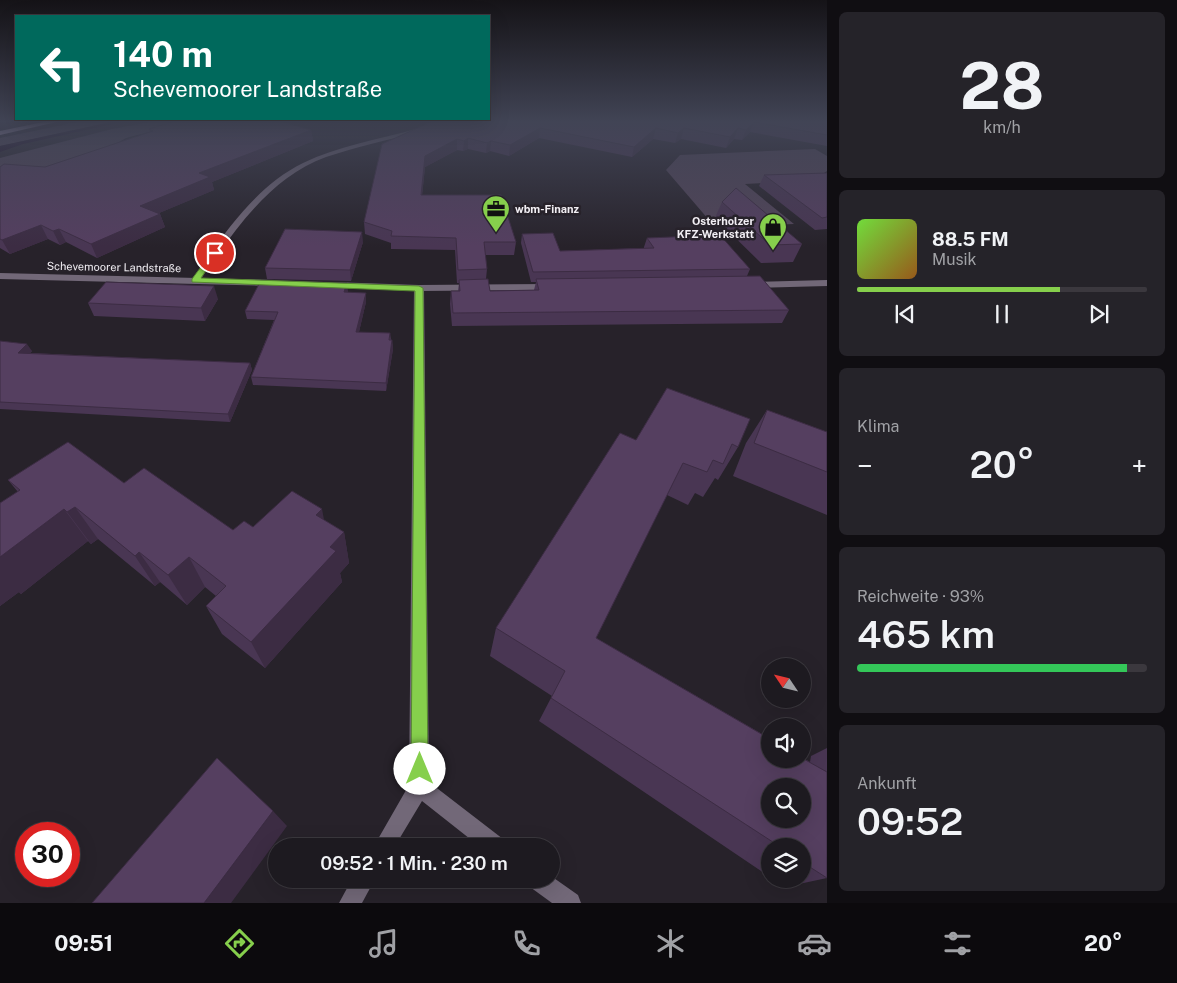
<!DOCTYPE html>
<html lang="de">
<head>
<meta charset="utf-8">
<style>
  body { margin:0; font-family:"Public Sans",sans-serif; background:#252329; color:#f1f3f6; height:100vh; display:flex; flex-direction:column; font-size:19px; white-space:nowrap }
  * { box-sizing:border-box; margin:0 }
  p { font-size:16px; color:#a0a1a5 }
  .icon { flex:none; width:28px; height:28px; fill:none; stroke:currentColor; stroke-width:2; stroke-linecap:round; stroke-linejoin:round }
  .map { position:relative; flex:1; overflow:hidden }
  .panel { display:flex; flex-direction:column; gap:12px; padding:12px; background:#100e12; width:350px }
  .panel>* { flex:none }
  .banner { position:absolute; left:15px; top:15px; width:475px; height:105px; border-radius:0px; box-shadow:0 5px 20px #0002,0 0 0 1px #3b383e; background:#00695c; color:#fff; overflow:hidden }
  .needle { width:32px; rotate:305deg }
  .buttons { position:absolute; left:761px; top:658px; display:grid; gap:10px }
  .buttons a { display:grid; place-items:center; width:50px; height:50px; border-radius:50%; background:#1d1a20; box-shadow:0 5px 20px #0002,0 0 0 1px #3b383e; font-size:25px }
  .speed { position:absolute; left:15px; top:822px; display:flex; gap:10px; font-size:25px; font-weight:700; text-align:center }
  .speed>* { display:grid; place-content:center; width:65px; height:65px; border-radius:50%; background:#1d1a20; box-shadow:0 5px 20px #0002,0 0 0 1px #3b383e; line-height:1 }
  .speed .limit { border:8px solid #d22; background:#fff; color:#111 }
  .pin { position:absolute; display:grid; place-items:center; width:42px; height:42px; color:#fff; margin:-21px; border:2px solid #fff; border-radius:50%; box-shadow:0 1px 5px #0007 }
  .me { position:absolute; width:55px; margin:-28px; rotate:0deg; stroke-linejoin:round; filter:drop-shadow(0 0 4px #0008) }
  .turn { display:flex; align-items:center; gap:18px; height:105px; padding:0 15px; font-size:22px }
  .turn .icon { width:65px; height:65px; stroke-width:2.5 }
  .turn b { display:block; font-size:35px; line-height:42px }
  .big { font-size:38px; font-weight:600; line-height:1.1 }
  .panel .tile { flex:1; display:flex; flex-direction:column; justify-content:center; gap:8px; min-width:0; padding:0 18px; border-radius:8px; background:#252329 }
  .panel .dial { align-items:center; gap:0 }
  .dial b { font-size:65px; line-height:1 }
  .song { display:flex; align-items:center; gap:15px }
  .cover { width:60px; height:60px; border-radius:8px; background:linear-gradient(135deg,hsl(100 70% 55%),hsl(30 70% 35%)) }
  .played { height:5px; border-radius:2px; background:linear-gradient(90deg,#86cf4c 70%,#3b383e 70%) }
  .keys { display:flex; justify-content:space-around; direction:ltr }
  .heat { display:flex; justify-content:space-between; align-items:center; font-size:28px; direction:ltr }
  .charge { height:8px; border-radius:4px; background:linear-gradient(90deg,#34c759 93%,#3b383e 0) }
  .trip { position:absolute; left:268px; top:838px; width:292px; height:50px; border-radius:25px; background:#1d1a20; box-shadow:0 5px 20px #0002,0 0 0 1px #3b383e; font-weight:600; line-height:50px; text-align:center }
  .tabs { display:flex; height:80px; justify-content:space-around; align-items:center; background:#0c0a0d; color:#a0a1a5 }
  .tabs .icon { width:35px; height:35px }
  .tabs .active { color:#86cf4c }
  .tabs b { font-size:22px; color:#f1f3f6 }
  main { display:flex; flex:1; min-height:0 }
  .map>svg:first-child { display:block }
  .green { fill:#524559 }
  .water { fill:#180521 }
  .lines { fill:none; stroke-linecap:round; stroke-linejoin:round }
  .minor { fill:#726878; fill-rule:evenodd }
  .tertiary { fill:#726878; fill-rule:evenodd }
  .motorway { fill:#e1c7ee; fill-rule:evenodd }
  .wall { fill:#493653 }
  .shaded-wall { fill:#3c2c43 }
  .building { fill:#553f60; stroke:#3c2c43; fill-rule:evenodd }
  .route { fill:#86cf4c; stroke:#578731 }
  .labels { text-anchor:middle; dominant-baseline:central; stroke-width:5; stroke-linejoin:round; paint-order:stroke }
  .far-poi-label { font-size:11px; font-weight:bold; fill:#f1eef3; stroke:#27222a; text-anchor:start }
  .far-street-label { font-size:11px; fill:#f1eef3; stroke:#27222a }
</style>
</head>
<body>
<main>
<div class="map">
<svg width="827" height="903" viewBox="0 0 827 903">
  <rect width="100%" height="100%" fill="#27222a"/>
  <path class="green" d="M82,121H116L0,146V138Z
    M156,121H191L126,138L57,178L0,182V158L112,129Z
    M815,149L827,156V171L814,180L745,184L794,224L715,227L666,170L680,155Z"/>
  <path class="water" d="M116,121H126L23,144L0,152V146Z"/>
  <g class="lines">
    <path class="minor" d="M416,129L418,132C388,140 356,147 326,157C268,178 232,234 198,283L195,284L191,281C221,238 254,187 303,163C338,146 379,139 416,129Z
      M419,285L424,288L429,782L503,839L506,846H479L422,801L395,846H374L409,785L414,288Z
      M551,876L578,895L581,903H552L530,887L527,879H551Z
      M352,879H375L362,903H339Z"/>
    <path class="tertiary" d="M0,273L275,280L279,283L275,286L0,279Z
      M827,280V286L752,288L748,285L752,282Z
      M332,282L419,285L552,284L557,287L552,290L419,291L329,287V283Z"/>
    <path class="motorway" d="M48,121H61L0,135V131Z"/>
  </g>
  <path class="wall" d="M433,121H827V146L750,132L742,140L734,139L726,148L681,139L675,143L653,139L632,157L539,138L509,156L490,151L486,153L468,149L463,151L457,150L425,167L422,195L516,242L514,255H485L487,269L486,279L490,291L534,290L536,282H531L521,243L522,234L560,251L644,248V247L647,238L750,269L747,276L789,310L782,323L452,326L450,304L451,291H458L459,283H457L455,250L391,249V243L365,234L364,222Z
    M149,129L311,130L313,141L212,182L214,190L159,213L160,214L165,227L97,258L66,242L60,245L48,239L10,254L0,248V167H45L150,132Z
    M827,173V229L815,230L759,186L764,175Z
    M722,202L802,244L793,262L761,263L715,218Z
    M363,242L351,281L267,279L265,268Z
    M348,291L347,293L366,302L359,332L390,333L391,340H392L393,349L386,391L253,385L251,377L274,320L247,319L245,311Z
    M218,299L205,321L94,316L88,303Z
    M0,341L32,351L30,353L250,363L252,370L230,422L0,409Z
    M667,388L738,447L718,480L715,478L703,497L695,493L688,505L667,495L596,638L810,762L811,756L827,748V878L785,887L772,879H802V846H770V877L539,721L552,696L490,656L496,628L636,440Z
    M767,410L827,432V515L733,476L746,443Z
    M8,480L124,483L233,530L324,520L344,532L349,563L340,573L342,582L265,668L222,634L206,606L216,596L205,587L187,605L160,582L155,586L98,539L91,544L88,541L21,594L19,592L0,606V503L18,492Z"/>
  <path class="shaded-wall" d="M754,122L750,132L742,140L746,130Z
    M540,128L539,138L509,156L510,145Z
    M656,128L653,139L632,157L634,147Z
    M684,128L681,139L675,143L678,133Z
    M738,128L734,139L726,148L730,137Z
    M311,130L313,141L212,182L214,190L145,219L140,206L199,173Z
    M468,138V149L463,151L464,141Z
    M457,139V150L425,167L421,207V195L425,156Z
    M491,141L490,151L486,153L487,143Z
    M160,214L165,227L97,258L91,244Z
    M41,225L48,239L10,254L2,240Z
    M59,229L66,242L60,245L53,231Z
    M362,232L363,242L351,281L350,270Z
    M347,283L348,291L345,301L344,292Z
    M214,286L218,299L205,321L201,308Z
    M366,293V302L357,340L356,332Z
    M392,340L393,349L386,391V383Z
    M27,344L32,351L23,360L18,353Z
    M250,363L252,370L230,422L228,414Z
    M75,507L98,539L91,544L67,512Z
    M64,509L88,541L21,594L19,592L0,606V557Z
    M322,509L328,541L316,515Z
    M344,532L349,563L340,573L342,582L265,668L251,642L330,547Z
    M139,552L160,582L155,586L135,556Z
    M189,557L205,587L187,605L168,575Z
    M273,811L287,826L231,903H204Z"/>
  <path class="building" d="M175,121H279L311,130L199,173L210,177L140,206L160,214L91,244L59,229L53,231L41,225L2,240L0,239V167L4,164L45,167L153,131L149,129Z
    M433,121H827V135L754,122L746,130L738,128L730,137L684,128L678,133L656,128L634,147L540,128L510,145L491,141L487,143L468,138L464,141L457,139L425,156L421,195H501L516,242H484L487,269L458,270L456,238L391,236L392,231L364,222L382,144Z
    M827,173V217L822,218L764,175Z
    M736,188L802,244L770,245L722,202Z
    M285,229L362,232L350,270L265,268Z
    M553,233L560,251L654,248L647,238L720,235L750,269L533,272L522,234Z
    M760,276L789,310L453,313L451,291H460L459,280L488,279L490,291L539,290L536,279Z
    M261,280L347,283L344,292L366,293L356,332L390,333L389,340H392L386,383L251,377L278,312L245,311Z
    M106,282L214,286L201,308L88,303Z
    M0,341L27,344L18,353L250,363L228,414L0,402Z
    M667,388L750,419L738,447L732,444L723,464L713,460L707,472L683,463L596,638L770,739V759H802V758L827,772V878L802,862V846H779L551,698L565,671L496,628L620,433L636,440ZM770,786H802V819H770Z
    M767,410L827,432V472L754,443Z
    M68,442L124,483L144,468L233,530L244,521L253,527L292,491L322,509L316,515L344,532L330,547L336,551L251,642L206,606L226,586L189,557L168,575L139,552L135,556L75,507L67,512L64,509L0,557V503L20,490L8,480Z
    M217,758L273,811L204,903H92Z"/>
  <linearGradient id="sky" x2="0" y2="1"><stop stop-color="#151317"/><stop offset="0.49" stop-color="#414455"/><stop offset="1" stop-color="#414455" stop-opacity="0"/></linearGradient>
  <rect width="827" height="247" fill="url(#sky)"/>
  <path class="route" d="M215,251L218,253L201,278L419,286L423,288L428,769L426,775L420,778L413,775L411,769L415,291L192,282V279L212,252Z"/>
  <defs>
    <g id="office-pin" transform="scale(1.4375)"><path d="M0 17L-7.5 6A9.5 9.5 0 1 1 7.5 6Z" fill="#86cf4c" stroke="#27222a"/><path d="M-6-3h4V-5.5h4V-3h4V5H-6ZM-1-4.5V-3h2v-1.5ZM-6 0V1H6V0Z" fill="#111"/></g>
    <g id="shop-pin" transform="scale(1.4375)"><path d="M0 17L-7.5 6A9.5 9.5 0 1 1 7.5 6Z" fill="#86cf4c" stroke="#27222a"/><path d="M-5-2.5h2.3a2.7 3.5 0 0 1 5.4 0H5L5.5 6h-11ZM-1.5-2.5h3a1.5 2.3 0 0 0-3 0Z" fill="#111"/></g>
  </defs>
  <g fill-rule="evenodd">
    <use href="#office-pin" x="496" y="209"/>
    <use href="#shop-pin" x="773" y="227"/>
  </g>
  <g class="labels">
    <g class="far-poi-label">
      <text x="515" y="209">wbm-Finanz</text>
      <text x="754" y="221" text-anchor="end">Osterholzer<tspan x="754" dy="13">KFZ-Werkstatt</tspan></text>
    </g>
    <g class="far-street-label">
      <text transform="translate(114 267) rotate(1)">Schevemoorer Landstraße</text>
    </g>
  </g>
</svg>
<div class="buttons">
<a><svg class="needle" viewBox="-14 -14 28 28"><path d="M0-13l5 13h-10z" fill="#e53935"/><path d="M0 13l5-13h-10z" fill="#a0a1a5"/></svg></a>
<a><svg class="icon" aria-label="sound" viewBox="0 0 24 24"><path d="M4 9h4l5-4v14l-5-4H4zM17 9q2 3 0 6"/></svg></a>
<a><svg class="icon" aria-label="search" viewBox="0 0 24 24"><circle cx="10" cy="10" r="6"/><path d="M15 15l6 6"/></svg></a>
<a><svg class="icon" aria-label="layers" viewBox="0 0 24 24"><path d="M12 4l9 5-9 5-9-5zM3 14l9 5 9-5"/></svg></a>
</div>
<div class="speed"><div class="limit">30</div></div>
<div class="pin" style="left:215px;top:253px;background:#d93025"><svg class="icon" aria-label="arrive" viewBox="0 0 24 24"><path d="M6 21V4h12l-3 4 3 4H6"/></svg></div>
<svg class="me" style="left:420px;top:769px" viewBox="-20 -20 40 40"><circle r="19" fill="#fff"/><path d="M0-13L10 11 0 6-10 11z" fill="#86cf4c"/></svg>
<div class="trip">09:52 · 1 Min. · 230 m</div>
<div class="banner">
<div class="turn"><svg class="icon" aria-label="left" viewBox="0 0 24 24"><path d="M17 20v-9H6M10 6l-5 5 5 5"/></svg><div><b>140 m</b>Schevemoorer Landstraße</div></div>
</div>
</div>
<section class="panel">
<div class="tile dial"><b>28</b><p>km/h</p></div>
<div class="tile">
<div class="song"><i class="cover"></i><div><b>88.5 FM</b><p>Musik</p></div></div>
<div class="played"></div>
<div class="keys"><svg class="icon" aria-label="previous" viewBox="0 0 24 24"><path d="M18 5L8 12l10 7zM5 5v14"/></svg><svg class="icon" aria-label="pause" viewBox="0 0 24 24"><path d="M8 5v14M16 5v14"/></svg><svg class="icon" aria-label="next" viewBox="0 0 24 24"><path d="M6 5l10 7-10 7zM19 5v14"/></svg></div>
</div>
<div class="tile"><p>Klima</p>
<div class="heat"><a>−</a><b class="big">20°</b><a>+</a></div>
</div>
<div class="tile"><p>Reichweite · 93%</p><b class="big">465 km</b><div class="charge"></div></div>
<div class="tile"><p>Ankunft</p><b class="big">09:52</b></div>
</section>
</main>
<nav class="tabs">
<b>09:51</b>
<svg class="icon active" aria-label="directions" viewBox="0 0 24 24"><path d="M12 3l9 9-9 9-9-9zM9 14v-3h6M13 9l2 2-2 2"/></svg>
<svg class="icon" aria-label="music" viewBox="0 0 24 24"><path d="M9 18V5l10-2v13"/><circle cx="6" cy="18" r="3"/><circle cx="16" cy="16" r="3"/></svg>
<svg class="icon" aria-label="phone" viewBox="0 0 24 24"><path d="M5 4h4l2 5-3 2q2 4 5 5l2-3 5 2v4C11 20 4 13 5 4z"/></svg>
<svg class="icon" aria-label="climate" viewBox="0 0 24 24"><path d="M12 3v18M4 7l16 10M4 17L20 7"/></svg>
<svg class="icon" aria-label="car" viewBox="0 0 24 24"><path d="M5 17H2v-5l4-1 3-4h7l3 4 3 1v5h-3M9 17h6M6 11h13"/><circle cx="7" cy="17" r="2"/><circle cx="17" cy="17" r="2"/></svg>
<svg class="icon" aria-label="filters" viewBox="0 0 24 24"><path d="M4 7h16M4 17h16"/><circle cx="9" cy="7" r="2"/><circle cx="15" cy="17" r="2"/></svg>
<b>20°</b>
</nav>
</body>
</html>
